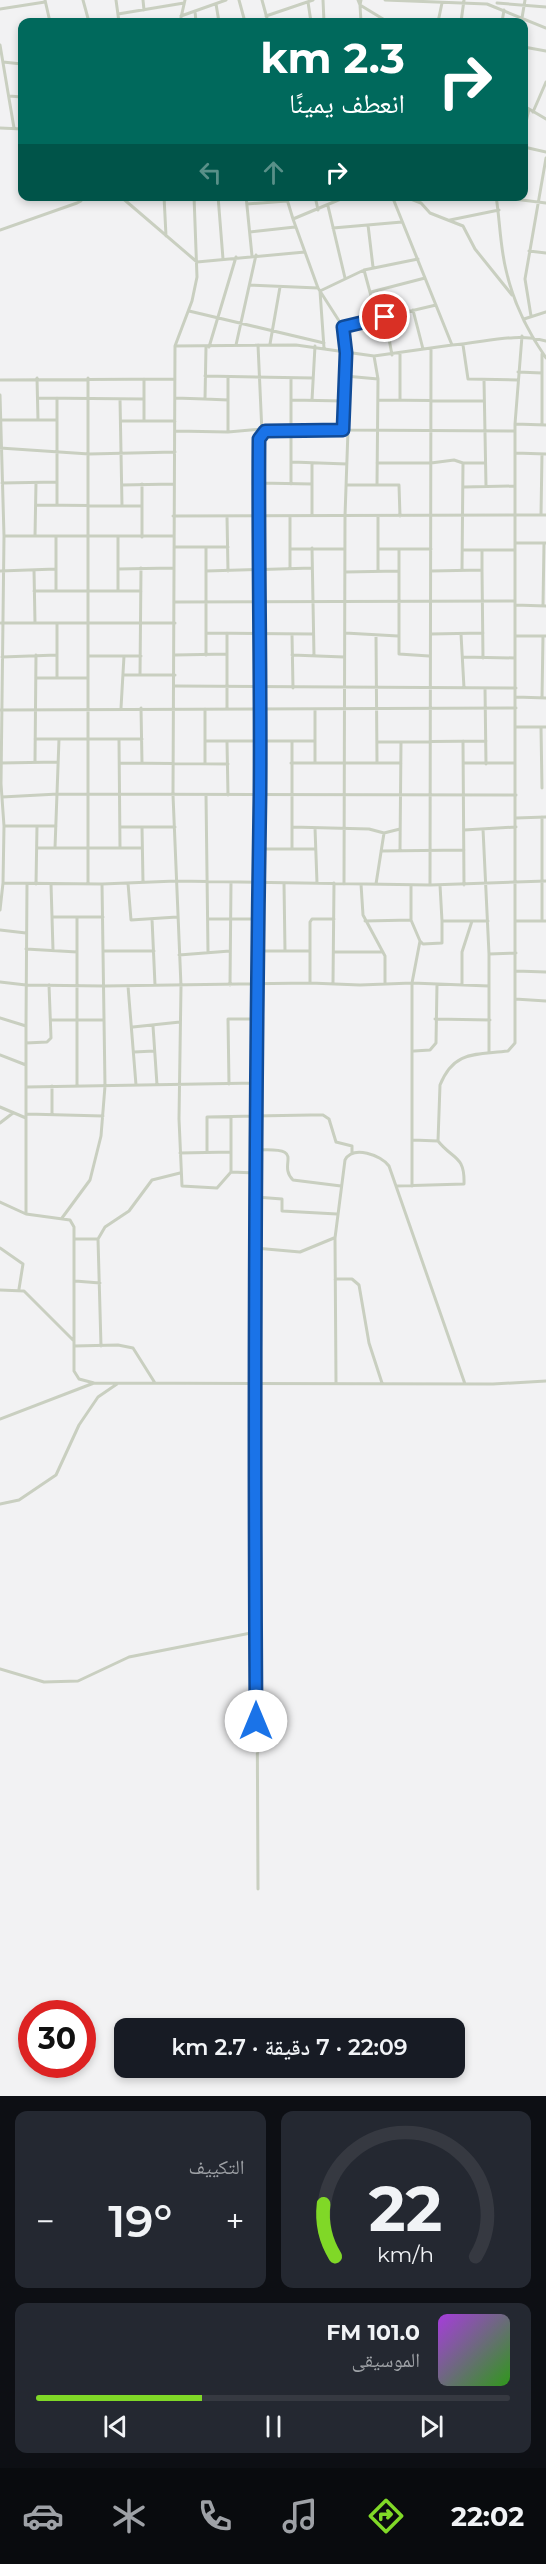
<!DOCTYPE html>
<html lang="ar">
<head>
<meta charset="utf-8">
<style>
  body { margin:0; font-family:Montserrat,"Noto Naskh Arabic",sans-serif; background:#242831; color:#f1f3f6; direction:rtl; height:100vh; display:flex; flex-direction:column; font-size:22px; white-space:nowrap }
  * { box-sizing:border-box; margin:0 }
  p { font-size:20px; color:#9ea1a6 }
  .icon { flex:none; width:33px; height:33px; fill:none; stroke:currentColor; stroke-width:2; stroke-linecap:round; stroke-linejoin:round }
  .map { position:relative; height:2096px; overflow:hidden; direction:ltr }
  .panel { display:flex; flex-direction:column; gap:15px; padding:15px; background:#0d0f14; flex:1 }
  .panel>* { flex:none }
  .top-card { position:absolute; left:18px; top:18px; width:510px; height:183px; border-radius:12px; box-shadow:0 3px 9px #0003; direction:rtl; background:#00695c; color:#fff; overflow:hidden }
  .speed { position:absolute; left:18px; top:2000px; display:flex; gap:12px; font-size:30px; font-weight:700; text-align:center }
  .speed>* { display:grid; place-content:center; width:78px; height:78px; border-radius:50%; background:#171b24; box-shadow:0 3px 9px #0003; line-height:1 }
  .speed .limit { border:9px solid #d22; background:#fff; color:#111 }
  .pin { position:absolute; display:grid; place-items:center; width:51px; height:51px; color:#fff; margin:-26px; border:3px solid #fff; border-radius:50%; box-shadow:0 2px 6px #0007 }
  .me { position:absolute; width:66px; margin:-33px; rotate:0deg; stroke-linejoin:round; filter:drop-shadow(0 0 4px #0008) }
  .turn { display:flex; align-items:center; gap:21px; height:126px; padding:0 24px; font-size:27px }
  .turn .icon { width:78px; height:78px; stroke-width:2.5 }
  .turn b { display:block; font-size:42px; line-height:51px }
  .lanes { display:flex; align-items:center; height:57px; padding:0 24px; background:#0003; justify-content:center; gap:30px; direction:ltr }
  .lanes .off { opacity:.35 }
  .big { font-size:45px; font-weight:600; line-height:1.1 }
  .panel .widget { flex:1; display:flex; flex-direction:column; justify-content:center; gap:9px; min-width:0; padding:0 21px; border-radius:12px; background:#242831 }
  .panel .dial { align-items:center; gap:0 }
  .dial svg { height:156px; overflow:visible; fill:none; stroke:#363941; stroke-width:7; stroke-linecap:round; text-anchor:middle }
  .dial text { fill:#f1f3f6; stroke:none }
  .song { display:flex; align-items:center; gap:18px }
  .cover { width:72px; height:72px; border-radius:9px; background:linear-gradient(135deg,hsl(280 70% 55%),hsl(110 70% 35%)) }
  .played { height:6px; border-radius:3px; background:linear-gradient(90deg,#80d827 35%,#363941 35%) }
  .keys { display:flex; justify-content:space-around; direction:ltr }
  .heat { display:flex; justify-content:space-between; align-items:center; font-size:33px; direction:ltr }
  .panel .tiles { flex:1; display:grid; gap:15px; grid-template-columns:1fr 1fr }
  .widget:last-child { grid-column:span 2 }
  .trip { position:absolute; left:114px; top:2018px; width:351px; height:60px; border-radius:12px; background:#171b24; box-shadow:0 3px 9px #0003; font-weight:600; line-height:60px; text-align:center; direction:rtl }
  .dock { display:flex; height:96px; justify-content:space-around; align-items:center; background:#090b0e; color:#9ea1a6 }
  .dock .icon { width:42px; height:42px }
  .dock .current { color:#80d827 }
  .dock b { font-size:27px; color:#f1f3f6 }
  .map>svg:first-child { display:block }
  .lines { fill:none; stroke-linecap:round; stroke-linejoin:round }
  .minor { stroke:#c9cfc0; stroke-width:3 }
  .route-casing { stroke:#114b97; stroke-width:15 }
  .route { stroke:#1a73e8; stroke-width:10 }
</style>
</head>
<body>
<div class="map">
<svg width="546" height="2096" viewBox="0 0 546 2096">
  <rect width="100%" height="100%" fill="#f2f2f3"/>
  <g class="lines">
    <path class="minor" d="M45,0L50,22
      M83,0L89,22
      M116,0L119,22
      M143,0L144,10
      M239,0L245,22
      M262,0L268,22
      M323,0L324,22
      M358,0L360,5L361,22
      M361,0L360,5L388,22
      M385,0L487,4L546,28
      M308,2L311,22
      M497,3L546,7
      M216,4L219,22
      M0,9L45,2
      M195,11L196,22
      M118,14L184,3
      M181,16L226,0
      M266,16L313,0
      M522,18L525,0
      M180,22L185,0
      M438,22L442,3
      M461,22L464,0
      M502,22L504,10
      M0,45L14,128
      M524,47L546,51
      M3,62L22,64
      M9,96L22,97
      M524,106L546,119
      M533,112L546,82
      M0,128L22,129
      M524,131L529,109
      M524,147L546,152
      M120,196L197,262L305,252
      M164,196L166,236
      M218,196L223,259
      M246,196L252,256
      M286,196L293,219
      M315,196L318,210
      M392,196L452,345C484,343 514,332 546,341
      M490,196L546,203
      M496,196C500,221 500,246 506,270C513,301 528,332 546,358
      M408,198L421,203L430,213L463,226L475,249L512,295
      M393,199L415,196
      M247,204L287,201
      M328,206L345,278
      M450,220L499,210
      M368,225L373,267
      M333,228L402,222
      M0,230L77,203L81,201L82,196
      M250,232L295,227
      M529,251L546,253
      M364,270L377,318
      M250,285L318,288
      M371,292L425,278
      M413,310L423,349
      M189,311L324,343
      M531,316L525,279L546,158
      M385,317L392,355
      M524,319L546,312
      M343,327L436,305
      M270,344L280,287
      M236,345L256,255
      M258,345L262,433
      M463,345L468,379L517,380
      M175,346L192,301L197,277L194,196
      M209,347L236,257
      M324,348L320,291L364,270L418,259
      M400,353V400
      M542,354V425
      M374,356L378,379L377,485
      M518,372L542,373
      M205,376L313,378
      M345,376L378,379
      M37,378L38,420
      M88,378V884
      M291,378V484
      M0,380L175,379
      M484,380L486,486
      M0,395L4,536L1,784L4,826L3,883L0,910
      M38,398L144,399
      M57,398V505
      M175,398L205,399L206,347
      M120,399L122,506
      M205,399L228,400
      M291,400L345,401
      M312,400L315,346
      M378,400L484,401
      M1,420H57
      M121,421H175
      M144,421V379
      M515,424L546,425
      M343,430L515,431
      M176,431L228,432L262,429
      M228,432V377
      M0,448L89,454L175,452
      M515,453L546,454
      M292,462L347,464
      M377,463H431L454,460L463,463H485
      M2,483L57,482
      M259,483L312,484
      M122,485L174,484
      M346,485H399L400,516
      M464,487L515,486
      M36,505L142,506
      M312,515V463
      M541,515L542,454
      M173,516L546,515
      M227,516L228,571
      M290,516V568
      M4,536H174
      M35,536L36,483
      M56,536V591
      M118,536V591
      M142,537V484
      M515,543H546
      M174,547H228
      M206,548V655
      M312,548L314,656
      M290,549H345
      M379,549H431
      M399,549V654L429,656
      M463,550H515
      M118,569L173,568
      M34,570L35,623
      M462,570L463,463
      M482,570L483,658
      M0,571L56,569
      M206,571L312,568
      M378,571V517
      M431,571L482,570V550
      M345,572L399,571
      M34,591H141
      M175,602L515,601
      M515,605L546,606
      M543,606L544,543
      M1,623H175
      M57,623V678
      M206,633L313,634
      M227,633V708
      M345,633L398,636
      M431,634L483,633
      M461,634L464,688
      M292,635L293,688
      M376,635L377,763
      M515,636H546
      M175,655L227,654
      M292,655L344,657
      M89,656H141
      M2,657L57,655
      M463,657L515,658
      M123,675H175
      M140,675L141,568
      M36,678H88
      M175,686L516,688
      M485,688L486,764
      M516,697L546,698
      M542,698L543,636
      M121,708L124,656
      M141,708L142,763
      M205,709V764
      M0,710L516,708
      M515,727H546
      M541,727L542,788
      M35,739H142
      M119,740L120,847
      M206,741H315
      M463,741L464,885
      M227,742L228,795
      M292,742V849
      M377,742L486,741
      M35,761L36,655
      M1,763L58,762
      M120,763L228,764
      M291,763H401
      M315,763V709
      M463,763H515
      M206,795L208,952
      M2,797L58,794L516,795
      M542,817V921H546
      M516,818L546,817
      M4,826H56
      M120,827H175
      M142,827L143,882
      M292,827L369,829L384,833L400,829
      M315,828L317,883
      M483,829L489,954V1052
      M464,830L516,827
      M37,848H142
      M55,848L59,739
      M257,849H315
      M400,850L401,742
      M381,851L464,850
      M3,883L102,884L176,881L430,885L546,881
      M128,883L131,920L177,917
      M284,883L285,951
      M36,884L37,826
      M51,884L53,950
      M344,884L345,516L348,430
      M361,884L363,915L385,956V983
      M376,884L384,833
      M411,885V920L420,941L412,983V1186
      M430,885L431,348
      M440,885L442,921
      M52,917H103
      M77,917V1086
      M152,919L155,985
      M208,919H258
      M365,921L411,920
      M516,921H541
      M0,930L26,933
      M420,941L423,944L442,943V921H488
      M26,949L77,952
      M103,951H154
      M257,951H309
      M334,952H383
      M489,954L516,953
      M179,955L230,951
      M516,971L546,972
      M0,982L26,985L104,986L310,983L360,985L412,983L489,986
      M310,983V922L312,919H334
      M333,983L334,883
      M230,985L231,882
      M462,985V952L472,921
      M128,986L136,1085
      M515,999L546,1001
      M0,1018L26,1026V1214L70,1220L74,1227V1371L79,1379L94,1383L493,1384L546,1381
      M435,1019L490,1020
      M51,1020H104
      M26,1026L27,884
      M153,1026L157,1085
      M133,1027L180,1022
      M26,1043L47,1042L51,1038L49,985
      M414,1051L430,1050L436,1043L437,984
      M134,1052L154,1051
      M0,1055L26,1065
      M229,1084L228,1019H256
      M27,1087L256,1083
      M0,1107L26,1118
      M27,1114L103,1116
      M52,1114V1086
      M231,1117V1172L217,1188L182,1186L179,1119L181,986L173,795L175,346L296,345L374,356L452,345
      M0,1123L13,1113
      M413,1140L438,1141
      M256,1150C309,1147 276,1163 293,1180L341,1186
      M207,1152V1117L311,1115H323L329,1119L336,1142L352,1146V1153
      M180,1153L231,1152
      M231,1172L257,1173
      M396,1186L464,1184C465,1155 453,1160 438,1141L440,1085C454,1050 476,1055 508,1051L515,1043V424L522,336
      M256,1197L282,1199V1211L337,1214
      M0,1202L26,1214
      M62,1218L90,1180L101,1136L105,1086L102,884
      M74,1239H98
      M0,1248L23,1264L19,1289
      M255,1248L300,1252L334,1238
      M335,1279H352L359,1285L369,1343L382,1383
      M75,1281L100,1283
      M0,1290L24,1291L73,1340
      M74,1346L118,1345L133,1348L155,1383
      M101,1346L98,1239L105,1227L129,1211L152,1180L180,1173
      M336,1382L335,1238L345,1160C353,1145 381,1155 389,1166L465,1384
      M0,1419L94,1383
      M0,1504L19,1500L56,1475L79,1425L98,1397L117,1384
      M0,1669L44,1682L78,1681L129,1657L256,1632
      M258,1889L255,1248L256,985L260,795L259,439L265,431H339L345,427L346,353L343,327L318,288L293,219L348,196"/>
  </g>
  <g class="lines">
    <g class="route-casing">
      <path id="route" d="M256,1721C254,1411 255,1102 260,793C261,675 258,557 259,439L265,431L343,430L346,353L343,327L385,317"/>
    </g>
    <use href="#route" class="route"/>
  </g>
</svg>
<div class="speed"><div class="limit">30</div></div>
<div class="pin" style="left:385px;top:317px;background:#d93025"><svg class="icon" aria-label="arrive" viewBox="0 0 24 24"><path d="M6 21V4h12l-3 4 3 4H6"/></svg></div>
<svg class="me" style="left:256px;top:1721px" viewBox="-20 -20 40 40"><circle r="19" fill="#fff"/><path d="M0-13L10 11 0 6-10 11z" fill="#1a73e8"/></svg>
<div class="trip">22:09 · 7 دقيقة · 2.7 km</div>
<div class="top-card">
<div class="turn"><svg class="icon" aria-label="right" viewBox="0 0 24 24"><path d="M7 20v-9h11M14 6l5 5-5 5"/></svg><div><b>2.3 km</b>انعطف يمينًا</div></div>
<div class="lanes"><svg class="icon off" aria-label="left" viewBox="0 0 24 24"><path d="M17 20v-9H6M10 6l-5 5 5 5"/></svg><svg class="icon off" aria-label="ahead" viewBox="0 0 24 24"><path d="M12 20V5M6 11l6-6 6 6"/></svg><svg class="icon" aria-label="right" viewBox="0 0 24 24"><path d="M7 20v-9h11M14 6l5 5-5 5"/></svg></div>
</div>
</div>
<section class="panel">
<div class="tiles">
<div class="widget dial"><svg viewBox="0 0 100 80">
<path d="M14 69A42 42 0 1 1 86 69"/>
<path d="M14 69A42 42 0 0 1 8 42" stroke="#80d827"/>
<text x="50" y="56" font-size="32" font-weight="700">22</text>
<text x="50" y="72" font-size="11">km/h</text>
</svg></div>
<div class="widget"><p>التكييف</p>
<div class="heat"><a>−</a><b class="big">19°</b><a>+</a></div>
</div>
<div class="widget">
<div class="song"><i class="cover"></i><div><b>101.0 FM</b><p>الموسيقى</p></div></div>
<div class="played"></div>
<div class="keys"><svg class="icon" aria-label="previous" viewBox="0 0 24 24"><path d="M18 5L8 12l10 7zM5 5v14"/></svg><svg class="icon" aria-label="pause" viewBox="0 0 24 24"><path d="M8 5v14M16 5v14"/></svg><svg class="icon" aria-label="next" viewBox="0 0 24 24"><path d="M6 5l10 7-10 7zM19 5v14"/></svg></div>
</div>
</div>
</section>
<nav class="dock">
<b>22:02</b>
<svg class="icon current" aria-label="directions" viewBox="0 0 24 24"><path d="M12 3l9 9-9 9-9-9zM9 14v-3h6M13 9l2 2-2 2"/></svg>
<svg class="icon" aria-label="music" viewBox="0 0 24 24"><path d="M9 18V5l10-2v13"/><circle cx="6" cy="18" r="3"/><circle cx="16" cy="16" r="3"/></svg>
<svg class="icon" aria-label="phone" viewBox="0 0 24 24"><path d="M5 4h4l2 5-3 2q2 4 5 5l2-3 5 2v4C11 20 4 13 5 4z"/></svg>
<svg class="icon" aria-label="climate" viewBox="0 0 24 24"><path d="M12 3v18M4 7l16 10M4 17L20 7"/></svg>
<svg class="icon" aria-label="car" viewBox="0 0 24 24"><path d="M5 17H2v-5l4-1 3-4h7l3 4 3 1v5h-3M9 17h6M6 11h13"/><circle cx="7" cy="17" r="2"/><circle cx="17" cy="17" r="2"/></svg>
</nav>
</body>
</html>
